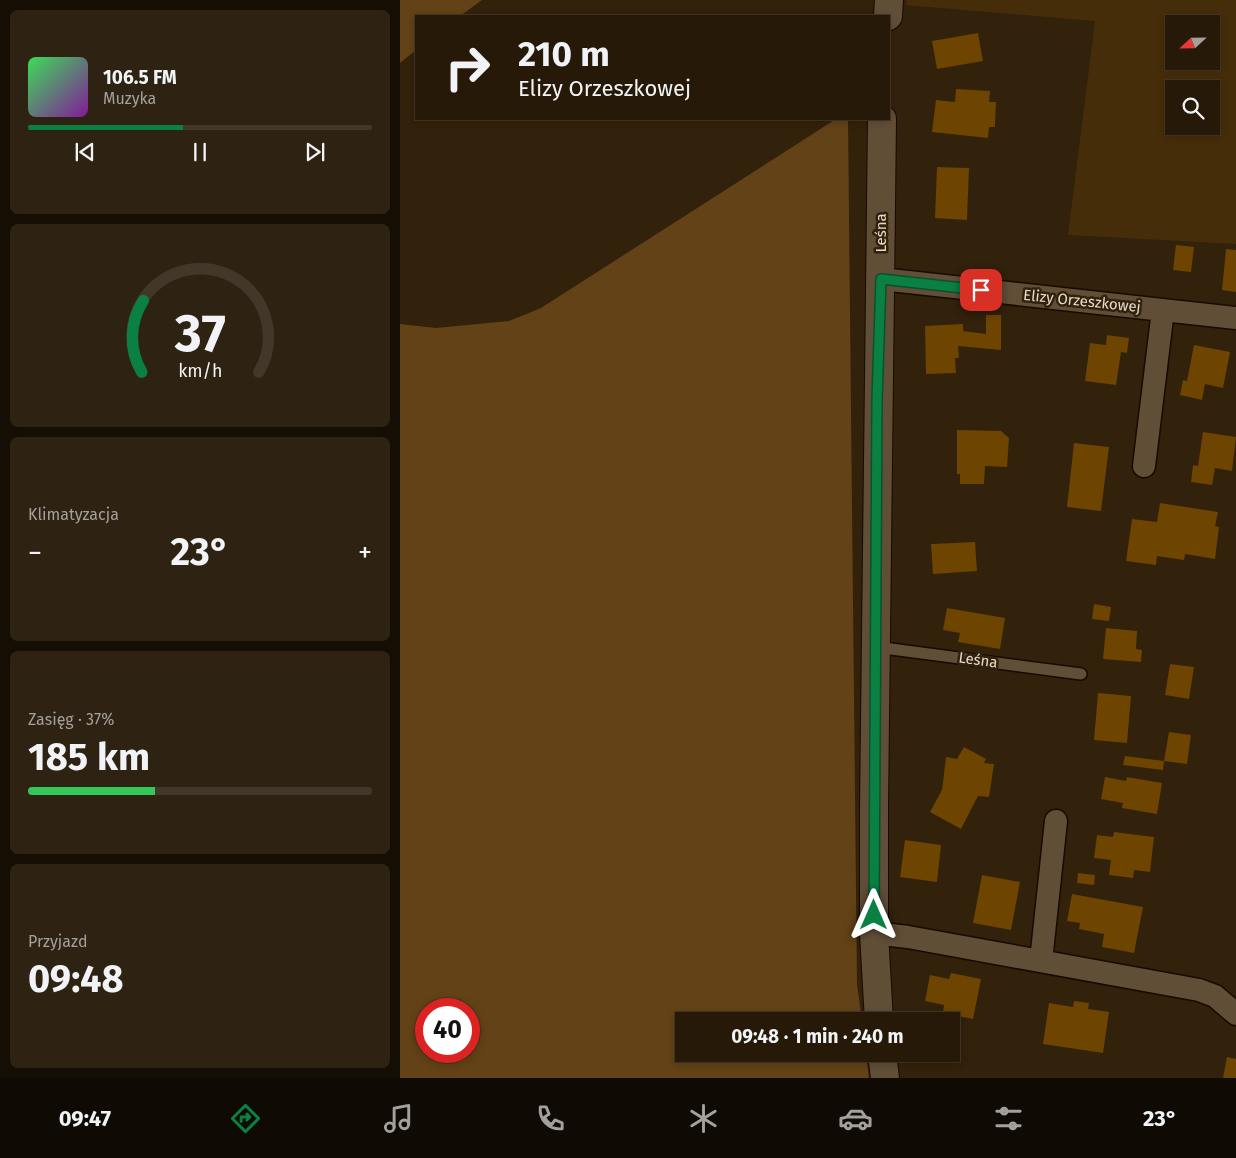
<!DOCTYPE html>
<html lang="pl">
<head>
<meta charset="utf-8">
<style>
  body { margin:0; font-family:"Fira Sans",sans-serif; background:#2e2212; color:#f1f3f6; height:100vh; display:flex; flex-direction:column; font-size:19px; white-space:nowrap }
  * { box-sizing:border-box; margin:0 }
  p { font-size:16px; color:#a4a09c }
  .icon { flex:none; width:28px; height:28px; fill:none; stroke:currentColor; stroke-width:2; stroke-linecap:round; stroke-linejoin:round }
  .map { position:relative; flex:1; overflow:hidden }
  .drawer { display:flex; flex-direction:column; gap:10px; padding:10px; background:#150e04; width:400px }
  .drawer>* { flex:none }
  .hud { position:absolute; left:15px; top:15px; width:475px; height:105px; border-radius:0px; box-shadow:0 2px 8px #0003,0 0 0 1px #423829; background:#261908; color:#f1f3f6; overflow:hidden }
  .needle { width:32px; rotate:248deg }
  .fabs { position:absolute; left:765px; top:15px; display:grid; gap:10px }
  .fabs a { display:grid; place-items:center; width:55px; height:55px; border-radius:0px; background:#261908; box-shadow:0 2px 8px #0003,0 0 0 1px #423829; font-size:25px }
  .speed { position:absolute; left:15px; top:998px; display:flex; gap:10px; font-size:25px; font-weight:700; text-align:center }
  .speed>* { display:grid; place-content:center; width:65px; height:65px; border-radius:50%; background:#261908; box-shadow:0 2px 8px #0003,0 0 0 1px #423829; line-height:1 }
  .speed .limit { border:8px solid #d22; background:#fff; color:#111 }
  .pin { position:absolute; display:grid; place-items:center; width:42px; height:42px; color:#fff; margin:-21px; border-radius:10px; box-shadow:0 2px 8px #0006 }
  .me { position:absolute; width:55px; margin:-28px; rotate:0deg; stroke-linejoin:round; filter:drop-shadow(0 0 4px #0008) }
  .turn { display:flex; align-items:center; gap:18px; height:105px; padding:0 20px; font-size:22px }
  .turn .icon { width:65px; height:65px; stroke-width:2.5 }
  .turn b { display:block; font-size:35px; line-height:42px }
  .big { font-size:38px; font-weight:700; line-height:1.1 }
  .drawer .card { flex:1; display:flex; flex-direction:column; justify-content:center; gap:8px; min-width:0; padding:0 18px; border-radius:8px; background:#2e2212 }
  .drawer .dial { align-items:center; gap:0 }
  .dial svg { height:130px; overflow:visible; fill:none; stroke:#423829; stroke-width:7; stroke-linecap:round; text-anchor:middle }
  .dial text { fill:#f1f3f6; stroke:none }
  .song { display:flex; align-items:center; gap:15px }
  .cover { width:60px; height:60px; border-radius:8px; background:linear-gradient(135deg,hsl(130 70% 55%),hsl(290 70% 35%)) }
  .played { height:5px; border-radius:2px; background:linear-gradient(90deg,#0b8043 45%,#423829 45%) }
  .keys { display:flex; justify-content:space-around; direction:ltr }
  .heat { display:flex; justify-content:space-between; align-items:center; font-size:28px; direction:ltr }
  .charge { height:8px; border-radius:4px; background:linear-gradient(90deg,#34c759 37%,#423829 0) }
  .trip { position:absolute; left:275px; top:1012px; width:285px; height:50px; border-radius:0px; background:#261908; box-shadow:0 2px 8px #0003,0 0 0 1px #423829; font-weight:700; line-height:50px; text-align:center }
  .dock { display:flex; height:80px; justify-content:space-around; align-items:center; background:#0f0a03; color:#a4a09c }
  .dock .icon { width:35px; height:35px }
  .dock .active { color:#0b8043 }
  .dock b { font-size:22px; color:#f1f3f6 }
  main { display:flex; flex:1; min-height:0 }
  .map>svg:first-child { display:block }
  .green { fill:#462d09; fill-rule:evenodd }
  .forest { fill:#624216; fill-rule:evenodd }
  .building { fill:#6d4400 }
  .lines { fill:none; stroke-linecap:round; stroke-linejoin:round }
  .service-casing { stroke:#190a00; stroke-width:14 }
  .minor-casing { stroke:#190a00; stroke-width:25 }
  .tertiary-casing { stroke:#190a00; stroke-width:30 }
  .service { stroke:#614e37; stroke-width:11 }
  .minor { stroke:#614e37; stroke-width:22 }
  .tertiary { stroke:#614e37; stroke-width:28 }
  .route-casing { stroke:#07532c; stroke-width:12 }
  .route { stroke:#0b8043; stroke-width:9 }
  .labels { text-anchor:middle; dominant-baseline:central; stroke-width:5; stroke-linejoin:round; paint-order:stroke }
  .street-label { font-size:15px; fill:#e5dacd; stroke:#32210b }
</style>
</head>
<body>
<main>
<section class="drawer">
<div class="card">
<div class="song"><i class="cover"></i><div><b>106.5 FM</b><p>Muzyka</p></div></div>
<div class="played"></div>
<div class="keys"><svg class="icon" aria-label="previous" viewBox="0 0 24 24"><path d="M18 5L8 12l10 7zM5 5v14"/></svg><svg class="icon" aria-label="pause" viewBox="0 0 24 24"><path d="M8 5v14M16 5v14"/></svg><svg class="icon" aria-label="next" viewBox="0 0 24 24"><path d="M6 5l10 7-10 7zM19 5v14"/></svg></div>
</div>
<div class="card dial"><svg viewBox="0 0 100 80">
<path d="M14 69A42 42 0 1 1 86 69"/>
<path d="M14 69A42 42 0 0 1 15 25" stroke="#0b8043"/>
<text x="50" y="56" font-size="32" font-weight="700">37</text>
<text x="50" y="72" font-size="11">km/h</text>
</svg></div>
<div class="card"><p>Klimatyzacja</p>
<div class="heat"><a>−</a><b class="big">23°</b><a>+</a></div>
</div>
<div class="card"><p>Zasięg · 37%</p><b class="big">185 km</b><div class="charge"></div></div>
<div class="card"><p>Przyjazd</p><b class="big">09:48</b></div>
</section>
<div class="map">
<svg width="836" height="1078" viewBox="0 0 836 1078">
  <rect width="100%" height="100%" fill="#32210b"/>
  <path class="green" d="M507,0H836V244L668,235L695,21L506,5ZM774,24H811V61H774ZM774,89H811V126H774Z"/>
  <path class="forest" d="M0,0H82L60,16H16V50L0,63Z
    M436,119H448L457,984L462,1021H284V1054H466L469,1078H0V324L36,328L109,321L141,308ZM26,1009H69V1051H26Z"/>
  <path class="building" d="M578,33L583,61L537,69L532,41Z
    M556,89L590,91L589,102H596L595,127H589L588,138L532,132L536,100L555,102Z
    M537,167L569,168L567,220L535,218Z
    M776,245L794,247L791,272L773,270Z
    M826,249L836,250V292L822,290Z
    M586,315H601V350L558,346L559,358H555L556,373L526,374L525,326L563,324V331L586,334Z
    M707,335L729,338L727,353L721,352L716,385L685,381L690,343L706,345Z
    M794,345L830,352L823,388L805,384L802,400L780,395L783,380L787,381Z
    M557,430L601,431L609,438L607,467L585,466L584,484H560V474H557Z
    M803,432L836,437L832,471L815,468L812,485L791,482L793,465L798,466Z
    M674,443L709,447L701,511L667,507Z
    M760,503L818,512L815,526L819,527L815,559L785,554L784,560L757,556L756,565L726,561L732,519L757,522Z
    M575,542L577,571L533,574L531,544Z
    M694,604L711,607L709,621L692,619Z
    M547,608L605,618L600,649L558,642L560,633L543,630Z
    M706,628L737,631L736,649L742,650L741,662L703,659Z
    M770,664L794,667L789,699L765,695Z
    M698,693L731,696L727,743L694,740Z
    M769,732L791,735L787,764L764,761Z
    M564,747L586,759L584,763L594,764L589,797L578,796L561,829L530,812L542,790L546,757L557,759Z
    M725,756L764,761L763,770L723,765Z
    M705,777L726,781L727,777L762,783L757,814L722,808L723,803L701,799Z
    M714,832L754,837L750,872L734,870L733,878L709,875L711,860L694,858L697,835L713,837Z
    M505,840L541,845L537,882L500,877Z
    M678,873L695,875L694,885L677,883Z
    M582,875L620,882L611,930L573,923Z
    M672,894L743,907L734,953L702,947L704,934L679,929L680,923L667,921Z
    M551,973L581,979L573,1019L543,1013L544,1005L525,1001L530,975L549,979Z
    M674,1001L689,1003L688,1009L709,1012L703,1053L643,1044L649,1003L673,1007Z
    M827,1057L836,1059V1078H823Z"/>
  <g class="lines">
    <g class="service-casing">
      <path id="service" d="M476,647L681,674"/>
    </g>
    <g class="minor-casing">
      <path id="minor" d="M481,279L836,318
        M744,466L763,310
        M474,933L508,937L799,990L815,996L836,1014
        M641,961L656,821"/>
    </g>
    <g class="tertiary-casing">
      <path id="tertiary" d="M488,16L489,0
        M479,1021L474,933V807L482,119
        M482,1054L485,1078"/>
    </g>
    <use href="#service" class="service"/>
    <use href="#minor" class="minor"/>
    <use href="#tertiary" class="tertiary"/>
  </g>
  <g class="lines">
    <g class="route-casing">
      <path id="route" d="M474,915L477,400L481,279L581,290"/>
    </g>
    <use href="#route" class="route"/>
  </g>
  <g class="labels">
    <g class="street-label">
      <text transform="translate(481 233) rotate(-90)">Leśna</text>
      <text transform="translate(682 301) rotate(6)">Elizy Orzeszkowej</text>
      <text transform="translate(578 660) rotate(8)">Leśna</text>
    </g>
  </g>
</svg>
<div class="fabs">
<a><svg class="needle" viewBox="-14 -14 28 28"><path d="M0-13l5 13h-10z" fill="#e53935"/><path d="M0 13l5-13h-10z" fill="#a4a09c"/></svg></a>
<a><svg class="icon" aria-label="search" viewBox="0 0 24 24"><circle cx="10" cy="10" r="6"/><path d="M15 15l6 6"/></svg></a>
</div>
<div class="speed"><div class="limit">40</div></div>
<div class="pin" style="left:581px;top:290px;background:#d93025"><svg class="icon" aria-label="arrive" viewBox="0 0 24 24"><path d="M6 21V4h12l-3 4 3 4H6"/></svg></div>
<svg class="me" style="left:474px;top:915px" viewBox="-20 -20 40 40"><path d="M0-17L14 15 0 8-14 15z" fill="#0b8043" stroke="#fff" stroke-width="4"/></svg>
<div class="trip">09:48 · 1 min · 240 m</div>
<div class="hud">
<div class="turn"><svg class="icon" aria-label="right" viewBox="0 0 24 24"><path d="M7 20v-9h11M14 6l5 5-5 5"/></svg><div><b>210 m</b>Elizy Orzeszkowej</div></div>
</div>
</div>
</main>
<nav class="dock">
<b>09:47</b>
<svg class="icon active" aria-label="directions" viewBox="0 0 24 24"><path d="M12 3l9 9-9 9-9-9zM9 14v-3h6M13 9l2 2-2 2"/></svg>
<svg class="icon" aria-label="music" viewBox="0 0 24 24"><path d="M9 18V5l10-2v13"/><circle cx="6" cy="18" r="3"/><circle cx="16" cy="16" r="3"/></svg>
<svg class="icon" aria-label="phone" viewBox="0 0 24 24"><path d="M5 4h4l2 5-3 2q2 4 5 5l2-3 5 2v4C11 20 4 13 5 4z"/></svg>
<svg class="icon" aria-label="climate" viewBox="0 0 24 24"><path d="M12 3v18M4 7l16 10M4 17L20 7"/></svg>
<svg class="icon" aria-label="car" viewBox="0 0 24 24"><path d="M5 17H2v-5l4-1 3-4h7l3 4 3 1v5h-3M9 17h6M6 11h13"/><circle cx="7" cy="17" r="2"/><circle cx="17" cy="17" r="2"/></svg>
<svg class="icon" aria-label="filters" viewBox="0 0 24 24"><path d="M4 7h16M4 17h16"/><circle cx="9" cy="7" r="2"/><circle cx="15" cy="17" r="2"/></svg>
<b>23°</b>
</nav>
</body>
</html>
